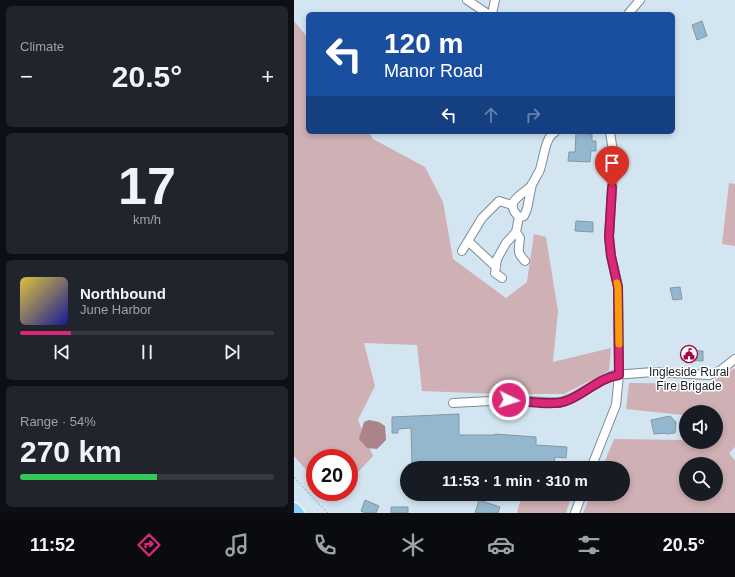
<!DOCTYPE html>
<html lang="en">
<head>
<meta charset="utf-8">
<style>
  body { margin:0; font-family:Helvetica,sans-serif; background:#20242c; color:#f1f3f6; height:100vh; display:flex; flex-direction:column; font-size:15px; white-space:nowrap }
  * { box-sizing:border-box; margin:0 }
  p { font-size:13px; color:#9ea1a6 }
  .icon { flex:none; width:22px; height:22px; fill:none; stroke:currentColor; stroke-width:2; stroke-linecap:round; stroke-linejoin:round }
  .map { position:relative; flex:1; overflow:hidden }
  .side { display:flex; flex-direction:column; gap:6px; padding:6px; background:#0d0f14; width:294px }
  .side>* { flex:none }
  .banner { position:absolute; left:12px; top:12px; width:369px; height:122px; border-radius:6px; box-shadow:0 2px 6px #0003; background:#1a4fa0; color:#fff; overflow:hidden }
  .fabs { position:absolute; left:385px; top:405px; display:grid; gap:8px }
  .fabs a { display:grid; place-items:center; width:44px; height:44px; border-radius:50%; background:#171b24; box-shadow:0 2px 6px #0003; font-size:20px }
  .speed { position:absolute; left:12px; top:449px; display:flex; gap:8px; font-size:20px; font-weight:700; text-align:center }
  .speed>* { display:grid; place-content:center; width:52px; height:52px; border-radius:50%; background:#171b24; box-shadow:0 2px 6px #0003; line-height:1 }
  .speed .limit { border:6px solid #d22; background:#fff; color:#111 }
  .pin { position:absolute; display:grid; place-items:center; width:34px; height:34px; color:#fff; margin:-41px -17px; border-radius:50% 50% 50% 0; rotate:-45deg; box-shadow:0 0 4px #0007 }
  .pin .icon { rotate:45deg }
  .me { position:absolute; width:44px; margin:-22px; rotate:94deg; stroke-linejoin:round; filter:drop-shadow(0 0 3px #0008) }
  .turn { display:flex; align-items:center; gap:14px; height:84px; padding:0 12px; font-size:18px }
  .turn .icon { width:52px; height:52px; stroke-width:2.5 }
  .turn b { display:block; font-size:28px; line-height:34px }
  .lanes { display:flex; align-items:center; height:38px; padding:0 12px; background:#0003; justify-content:center; gap:20px; direction:ltr }
  .lanes .off { opacity:.35 }
  .big { font-size:30px; font-weight:700; line-height:1.1 }
  .side .widget { flex:1; display:flex; flex-direction:column; justify-content:center; gap:6px; min-width:0; padding:0 14px; border-radius:6px; background:#20242c }
  .side .dial { align-items:center; gap:0 }
  .dial b { font-size:52px; line-height:1 }
  .song { display:flex; align-items:center; gap:12px }
  .cover { width:48px; height:48px; border-radius:6px; background:linear-gradient(135deg,hsl(50 70% 55%),hsl(240 70% 35%)) }
  .played { height:4px; border-radius:2px; background:linear-gradient(90deg,#db2777 20%,#363941 20%) }
  .keys { display:flex; justify-content:space-around; direction:ltr }
  .heat { display:flex; justify-content:space-between; align-items:center; font-size:22px; direction:ltr }
  .charge { height:6px; border-radius:3px; background:linear-gradient(90deg,#34c759 54%,#363941 0) }
  .trip { position:absolute; left:106px; top:461px; width:230px; height:40px; border-radius:20px; background:#171b24; box-shadow:0 2px 6px #0003; font-weight:700; line-height:40px; text-align:center }
  .tab-bar { display:flex; height:64px; justify-content:space-around; align-items:center; background:#090b0e; color:#9ea1a6 }
  .tab-bar .icon { width:28px; height:28px }
  .tab-bar .current { color:#db2777 }
  .tab-bar b { font-size:18px; color:#f1f3f6 }
  main { display:flex; flex:1; min-height:0 }
  .map>svg:first-child { display:block }
  .green { fill:#cfb0b4; fill-rule:evenodd }
  .water { fill:#ac8389 }
  .building { fill:#93b8ce; stroke:#8697a2 }
  .lines { fill:none; stroke-linecap:round; stroke-linejoin:round }
  .minor-casing { stroke:#7b8c96; stroke-width:10 }
  .highway-casing { stroke:#fff; stroke-width:14 }
  .path { stroke:#9aa8b2; stroke-width:1; stroke-dasharray:2 2; stroke-linecap:butt }
  .minor { stroke:#fff; stroke-width:8 }
  .highway { stroke:#87d1fa; stroke-width:12 }
  .route-casing { stroke:#8e194d; stroke-width:10 }
  .route { stroke:#db2777; stroke-width:7 }
  .slow { stroke:#f59e0b; stroke-width:7 }
  .labels { text-anchor:middle; dominant-baseline:central; stroke-width:3; stroke-linejoin:round; paint-order:stroke }
  .poi-label { font-size:12px; fill:#171e22; stroke:#fff }
</style>
</head>
<body>
<main>
<section class="side">
<div class="widget"><p>Climate</p>
<div class="heat"><a>−</a><b class="big">20.5°</b><a>+</a></div>
</div>
<div class="widget dial"><b>17</b><p>km/h</p></div>
<div class="widget">
<div class="song"><i class="cover"></i><div><b>Northbound</b><p>June Harbor</p></div></div>
<div class="played"></div>
<div class="keys"><svg class="icon" aria-label="previous" viewBox="0 0 24 24"><path d="M18 5L8 12l10 7zM5 5v14"/></svg><svg class="icon" aria-label="pause" viewBox="0 0 24 24"><path d="M8 5v14M16 5v14"/></svg><svg class="icon" aria-label="next" viewBox="0 0 24 24"><path d="M6 5l10 7-10 7zM19 5v14"/></svg></div>
</div>
<div class="widget"><p>Range · 54%</p><b class="big">270 km</b><div class="charge"></div></div>
</section>
<div class="map">
<svg width="441" height="513" viewBox="0 0 441 513">
  <rect width="100%" height="100%" fill="#d3e5f1"/>
  <path class="green" d="M0,21L14,38V132H75L79,139L131,167L149,202L159,259L212,298L233,282L240,234L252,237L264,311L259,362L317,348L315,371L270,394H205L128,391L123,345L70,343L81,386L64,420L79,456L55,482V458H21V480L0,456Z
    M435,183L441,184V246L428,244Z
    M441,368V447L435,453L441,461V513H289L297,494H329V468H308L320,439L390,440L389,415L332,409L335,383L414,384ZM392,412H422V442H392ZM392,464H422V494H392Z
    M228,494H278L272,513H223Z"/>
  <path class="water" d="M75,420L85,422L91,426L92,440L83,449L73,448L65,439L70,422Z"/>
  <path class="building" d="M408,21L413,36L403,40L398,25Z
    M282,133L298,134V141H302V151H297L296,162L274,161L275,152H281Z
    M282,221L299,222V232L281,231Z
    M386,287L388,299L379,300L376,288Z
    M388,350L409,351V361L388,360Z
    M165,414V435H201V434L242,437V445L273,447L272,458L261,457L260,466L243,465V466L240,467V468H228L229,465L194,462V464H118L117,428L104,429V433H98V417Z
    M376,416L382,422L381,433L372,434V433L360,434L357,420Z
    M71,500L85,506L82,513H71L67,511Z
    M185,500L206,507L204,513H181Z
    M97,507H114V513H97Z"/>
  <g class="lines">
    <g class="minor-casing">
      <path id="minor" d="M173,0L194,14
        M198,14L201,0
        M334,14L346,0
        M238,184L233,209L230,216L225,217C209,202 227,196 237,186C240,182 242,176 245,172C250,161 250,138 261,132
        M225,217L222,232L226,238C225,249 222,252 231,261
        M168,251L174,241
        M202,267L174,241L188,218L205,201L218,205
        M208,278L201,273L203,259L212,243L222,232
        M159,403L215,400L265,403L278,398L309,380L320,375L359,372L415,375L427,370L441,359
        M297,468L322,405L325,375L324,287L317,256L315,237L320,158L316,132
        M281,513L288,494"/>
    </g>
    <g class="highway-casing">
      <path id="highway" d="M0,509L4,513"/>
    </g>
    <path class="path" d="M0,477L19,498L34,513"/>
    <use href="#minor" class="minor"/>
    <use href="#highway" class="highway"/>
  </g>
  <g class="lines">
    <g class="route-casing">
      <path id="route" d="M215,400C230,401 259,406 272,401C290,395 304,378 325,375L324,287L317,256L315,237L318,187"/>
    </g>
    <use href="#route" class="route"/>
    <path class="slow" d="M323,283L324,287L325,344"/>
  </g>
  <defs>
    <g id="civic-ring" transform="scale(0.9)"><circle r="9.5" fill="#fff" stroke="#a20743" stroke-width="1.5"/><path d="M-.6-6.5H3V-4.5H.6V-3L4-1V1h2V6H-6V1h2V-1L-.6-3ZM-1.2 2.5V6h2.4V2.5Z" fill="#a20743"/></g>
  </defs>
  <g fill-rule="evenodd">
    <use href="#civic-ring" x="395" y="354"/>
  </g>
  <g class="labels">
    <g class="poi-label">
      <text x="395" y="372">Ingleside Rural<tspan x="395" dy="14">Fire Brigade</tspan></text>
    </g>
  </g>
</svg>
<div class="fabs">
<a><svg class="icon" aria-label="sound" viewBox="0 0 24 24"><path d="M4 9h4l5-4v14l-5-4H4zM17 9q2 3 0 6"/></svg></a>
<a><svg class="icon" aria-label="search" viewBox="0 0 24 24"><circle cx="10" cy="10" r="6"/><path d="M15 15l6 6"/></svg></a>
</div>
<div class="speed"><div class="limit">20</div></div>
<div class="pin" style="left:318px;top:187px;background:#d93025"><svg class="icon" aria-label="arrive" viewBox="0 0 24 24"><path d="M6 21V4h12l-3 4 3 4H6"/></svg></div>
<svg class="me" style="left:215px;top:400px" viewBox="-20 -20 40 40"><circle r="17" fill="#db2777" stroke="#fff" stroke-width="3"/><path d="M0-11L8 9 0 5-8 9z" fill="#fff"/></svg>
<div class="trip">11:53 · 1 min · 310 m</div>
<div class="banner">
<div class="turn"><svg class="icon" aria-label="left" viewBox="0 0 24 24"><path d="M17 20v-9H6M10 6l-5 5 5 5"/></svg><div><b>120 m</b>Manor Road</div></div>
<div class="lanes"><svg class="icon" aria-label="left" viewBox="0 0 24 24"><path d="M17 20v-9H6M10 6l-5 5 5 5"/></svg><svg class="icon off" aria-label="ahead" viewBox="0 0 24 24"><path d="M12 20V5M6 11l6-6 6 6"/></svg><svg class="icon off" aria-label="right" viewBox="0 0 24 24"><path d="M7 20v-9h11M14 6l5 5-5 5"/></svg></div>
</div>
</div>
</main>
<nav class="tab-bar">
<b>11:52</b>
<svg class="icon current" aria-label="directions" viewBox="0 0 24 24"><path d="M12 3l9 9-9 9-9-9zM9 14v-3h6M13 9l2 2-2 2"/></svg>
<svg class="icon" aria-label="music" viewBox="0 0 24 24"><path d="M9 18V5l10-2v13"/><circle cx="6" cy="18" r="3"/><circle cx="16" cy="16" r="3"/></svg>
<svg class="icon" aria-label="phone" viewBox="0 0 24 24"><path d="M5 4h4l2 5-3 2q2 4 5 5l2-3 5 2v4C11 20 4 13 5 4z"/></svg>
<svg class="icon" aria-label="climate" viewBox="0 0 24 24"><path d="M12 3v18M4 7l16 10M4 17L20 7"/></svg>
<svg class="icon" aria-label="car" viewBox="0 0 24 24"><path d="M5 17H2v-5l4-1 3-4h7l3 4 3 1v5h-3M9 17h6M6 11h13"/><circle cx="7" cy="17" r="2"/><circle cx="17" cy="17" r="2"/></svg>
<svg class="icon" aria-label="filters" viewBox="0 0 24 24"><path d="M4 7h16M4 17h16"/><circle cx="9" cy="7" r="2"/><circle cx="15" cy="17" r="2"/></svg>
<b>20.5°</b>
</nav>
</body>
</html>
